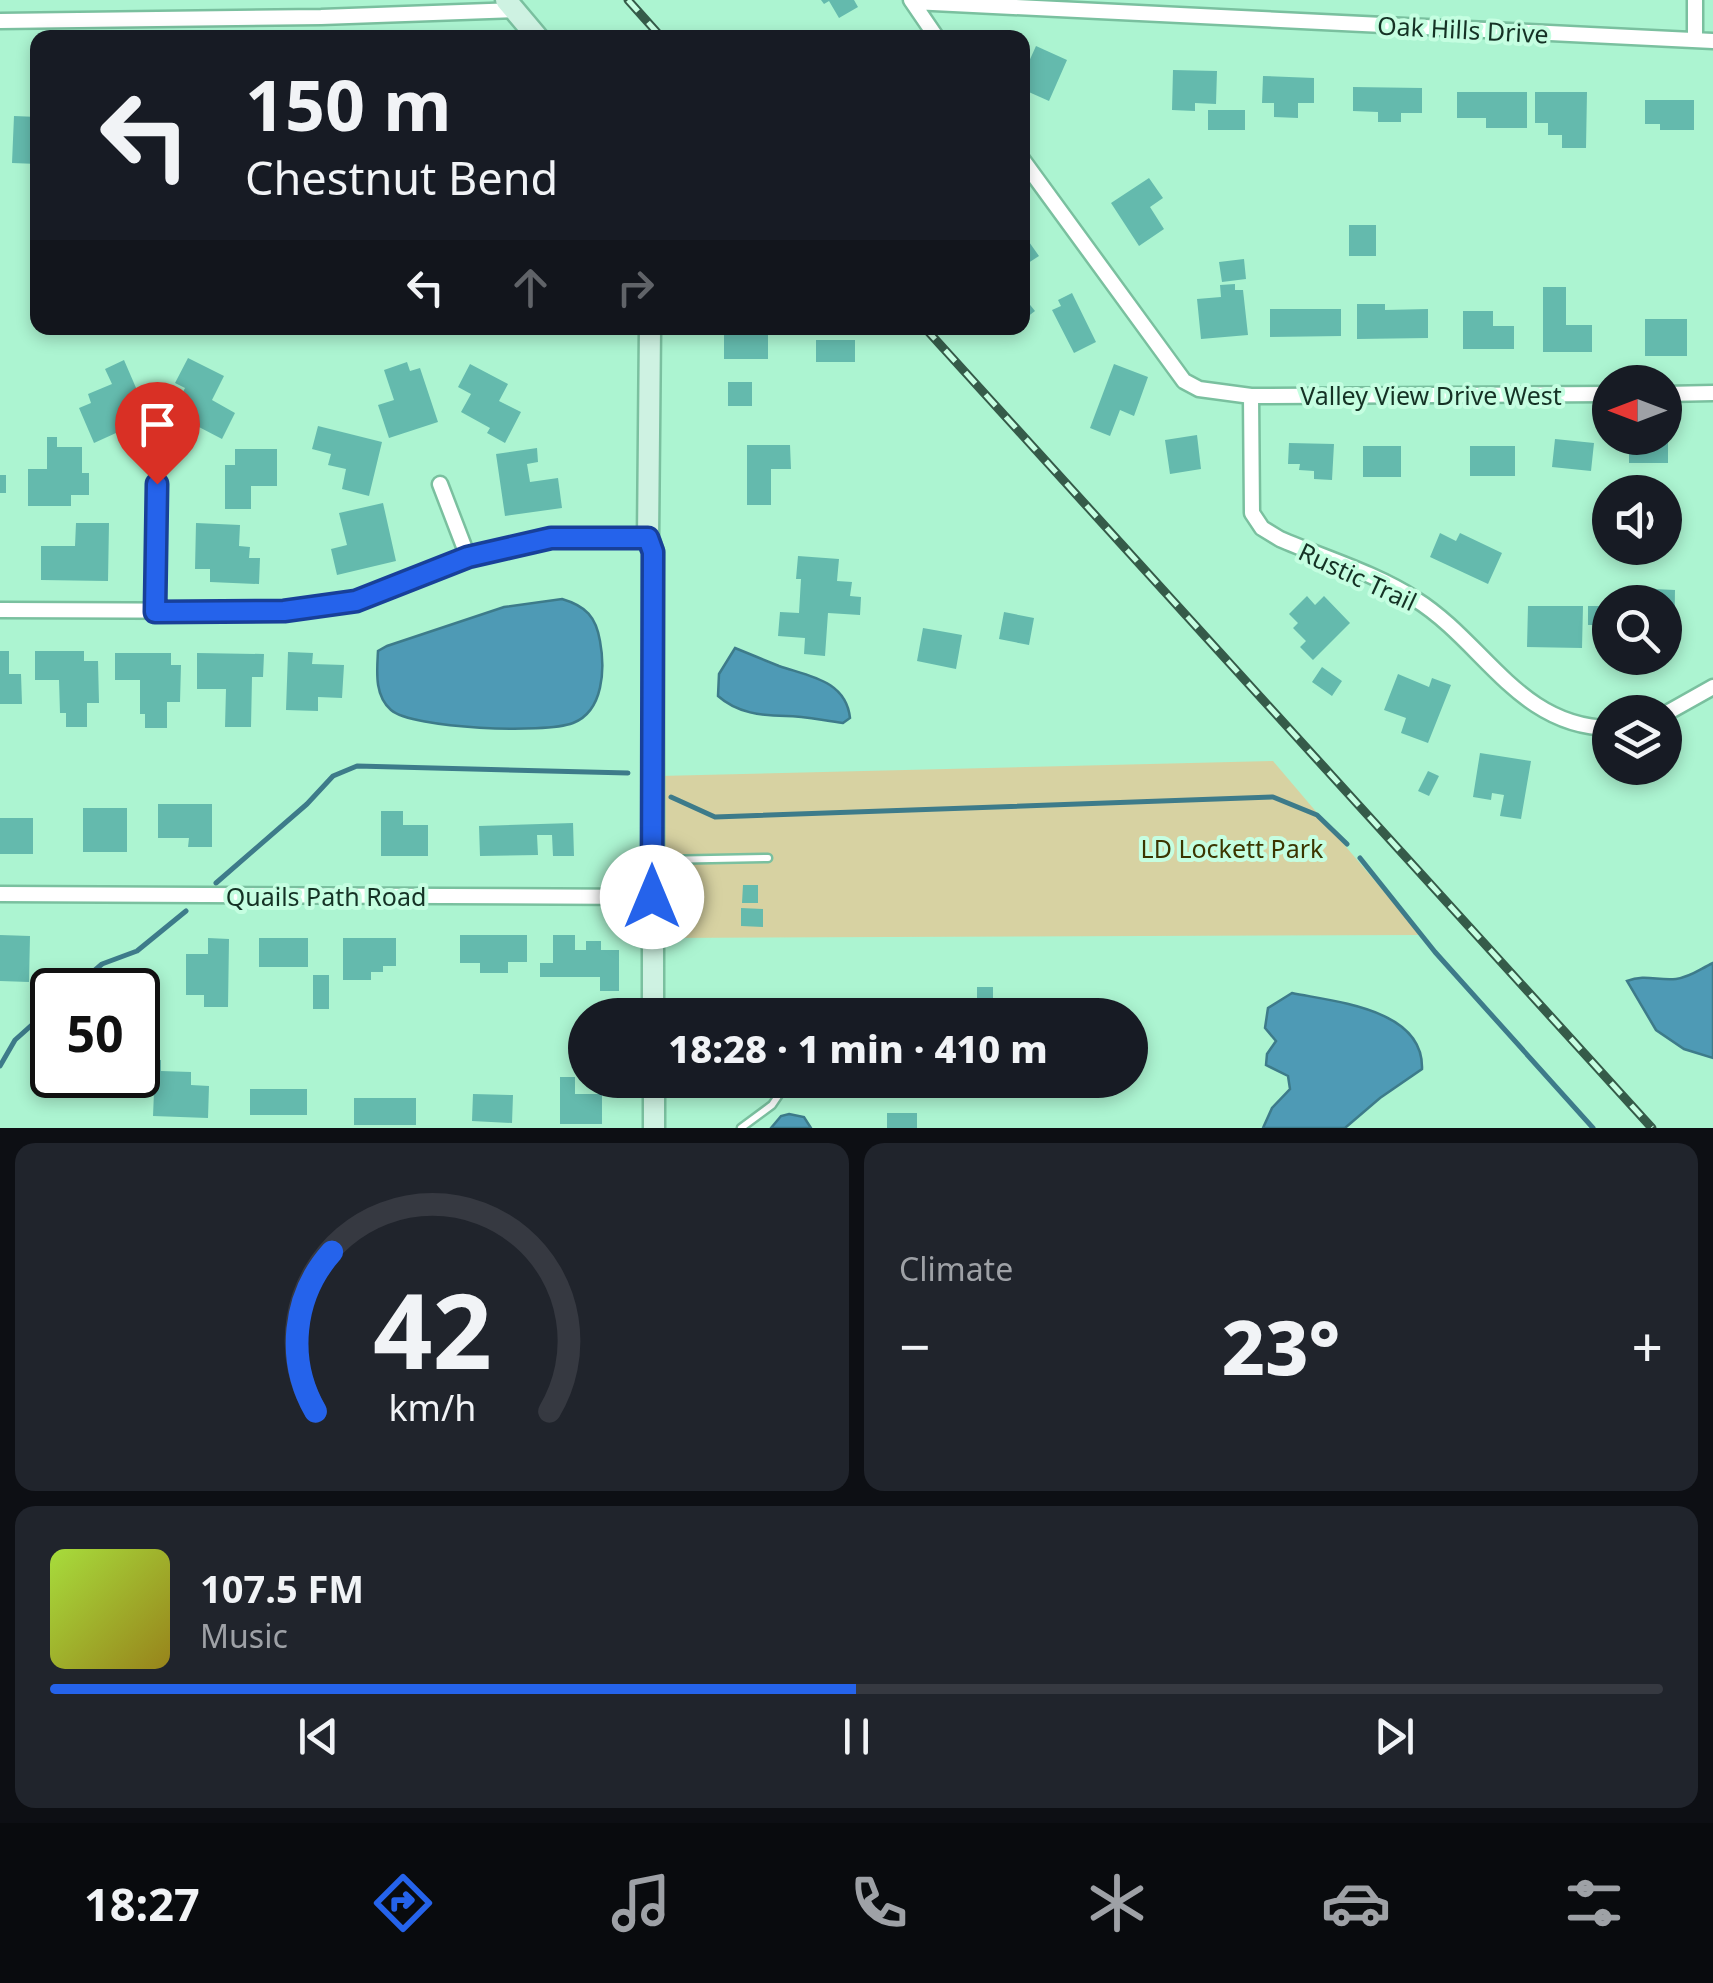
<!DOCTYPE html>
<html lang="en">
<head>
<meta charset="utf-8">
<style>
  body { margin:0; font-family:"Noto Sans",sans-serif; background:#20242c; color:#f1f3f6; height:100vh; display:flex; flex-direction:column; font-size:38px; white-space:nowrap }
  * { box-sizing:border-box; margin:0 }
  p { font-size:32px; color:#9ea1a6 }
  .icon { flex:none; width:55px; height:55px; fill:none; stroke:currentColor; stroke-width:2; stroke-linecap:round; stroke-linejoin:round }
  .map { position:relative; height:1128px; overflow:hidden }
  .details { display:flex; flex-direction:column; gap:15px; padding:15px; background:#0d0f14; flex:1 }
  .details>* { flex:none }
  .guide { position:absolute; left:30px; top:30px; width:1000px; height:305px; border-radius:20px; box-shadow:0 5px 15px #0003; background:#171b24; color:#f1f3f6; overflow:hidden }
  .needle { width:65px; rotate:270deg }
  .controls { position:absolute; left:1592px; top:365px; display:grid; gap:20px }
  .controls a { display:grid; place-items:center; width:90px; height:90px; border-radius:50%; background:#171b24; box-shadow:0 5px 15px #0003; font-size:50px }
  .speed { position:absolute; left:30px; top:968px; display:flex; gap:20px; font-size:50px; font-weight:700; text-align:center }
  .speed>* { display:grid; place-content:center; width:130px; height:130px; border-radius:50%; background:#171b24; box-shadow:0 5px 15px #0003; line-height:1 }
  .speed .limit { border:5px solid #111; border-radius:15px; background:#fff; color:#111 }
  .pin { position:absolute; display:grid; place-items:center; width:85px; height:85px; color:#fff; margin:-102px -42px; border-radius:50% 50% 50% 0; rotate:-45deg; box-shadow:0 0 10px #0007 }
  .pin .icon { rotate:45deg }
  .me { position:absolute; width:110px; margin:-55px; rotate:0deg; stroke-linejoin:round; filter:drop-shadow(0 0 8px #0008) }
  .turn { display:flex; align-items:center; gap:35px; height:210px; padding:0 50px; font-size:45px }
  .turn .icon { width:130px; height:130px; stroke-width:2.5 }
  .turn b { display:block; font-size:70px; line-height:85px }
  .lanes { display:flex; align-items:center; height:95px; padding:0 50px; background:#0003; justify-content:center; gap:50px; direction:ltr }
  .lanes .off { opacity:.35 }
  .big { font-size:75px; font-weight:800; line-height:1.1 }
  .details .widget { flex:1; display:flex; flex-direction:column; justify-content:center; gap:15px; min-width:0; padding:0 35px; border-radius:20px; background:#20242c }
  .details .dial { align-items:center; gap:0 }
  .dial svg { height:260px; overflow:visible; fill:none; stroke:#363941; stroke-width:7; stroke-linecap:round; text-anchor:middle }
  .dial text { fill:#f1f3f6; stroke:none }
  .song { display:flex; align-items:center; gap:30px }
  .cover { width:120px; height:120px; border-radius:15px; background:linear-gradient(135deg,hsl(80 70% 55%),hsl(50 70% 35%)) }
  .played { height:10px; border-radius:5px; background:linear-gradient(90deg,#2563eb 50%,#363941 50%) }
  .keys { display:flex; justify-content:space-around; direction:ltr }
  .heat { display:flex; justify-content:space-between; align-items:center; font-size:55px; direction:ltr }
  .details .tiles { flex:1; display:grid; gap:15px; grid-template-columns:1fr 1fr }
  .widget:last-child { grid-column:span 2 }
  .trip { position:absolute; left:568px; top:998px; width:580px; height:100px; border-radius:50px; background:#171b24; box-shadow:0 5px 15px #0003; font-weight:800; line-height:100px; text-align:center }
  .menu { display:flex; height:160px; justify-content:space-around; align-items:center; background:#090b0e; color:#9ea1a6 }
  .menu .icon { width:70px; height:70px }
  .menu .current { color:#2563eb }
  .menu b { font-size:45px; color:#f1f3f6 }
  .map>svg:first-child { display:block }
  .green { fill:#d7d2a2 }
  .water { fill:#4e9ab5; stroke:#3d7b8a; stroke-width:2.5 }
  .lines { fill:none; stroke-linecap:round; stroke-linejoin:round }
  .stream { stroke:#3d7b8a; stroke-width:5 }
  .building { fill:#64baad }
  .lane-casing { stroke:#7ac09f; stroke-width:11 }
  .street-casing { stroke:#7ac09f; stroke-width:19 }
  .secondary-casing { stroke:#7ac09f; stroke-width:25 }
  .lane { stroke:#fff; stroke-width:6 }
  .street { stroke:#fff; stroke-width:14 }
  .secondary { stroke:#cef2e2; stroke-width:20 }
  .rail-casing { stroke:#355b49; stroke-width:9 }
  .rail { stroke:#c5fee1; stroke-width:5; stroke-dasharray:15; stroke-linecap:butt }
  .route-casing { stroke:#184099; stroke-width:25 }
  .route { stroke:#2563eb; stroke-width:18 }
  .labels { text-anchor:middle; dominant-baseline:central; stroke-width:8; stroke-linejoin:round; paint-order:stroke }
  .street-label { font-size:25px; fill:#153225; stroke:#c5fee1 }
  .park-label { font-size:25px; fill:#3b3500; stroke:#c5fee1 }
</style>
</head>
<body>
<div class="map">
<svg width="1713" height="1128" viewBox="0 0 1713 1128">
  <rect width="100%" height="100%" fill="#acf4d1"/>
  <path class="green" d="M1273,761L1421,935L660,938L659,776Z"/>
  <path class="water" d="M562,599C586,606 596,617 600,641C605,668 604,711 573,723C545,734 413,729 391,710C374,695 377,671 378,651L387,646L504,607Z
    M735,648C750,654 764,660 779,666C808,676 846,680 850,718L843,723C825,721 805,716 786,716C762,716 737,713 718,696L719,674Z
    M1713,963V1058L1684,1049L1656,1030L1627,981C1645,974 1658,981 1676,979C1691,977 1700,969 1713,963Z
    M1292,993C1336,1002 1424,1009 1422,1069L1380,1098L1345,1128H1263L1272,1108L1290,1089L1288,1076L1266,1065L1267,1054L1276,1041L1265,1028L1268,1008Z
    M789,1114L804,1117L811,1128H771L781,1116Z"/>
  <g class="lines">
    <path class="stream" d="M671,797L715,817L1273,797L1317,815L1347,844
      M1360,858L1435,952L1593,1128
      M216,883L307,804L333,776L357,766L628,773
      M72,990L102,964L137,951L186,911
      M0,1066L15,1040L52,1007"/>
  </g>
  <path class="building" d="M821,0H854L858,7L839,18L829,1L824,4Z
    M1036,46L1067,60L1049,101L1022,89V77Z
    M1173,70L1217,71L1216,104L1195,103V111L1172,110Z
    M1263,76L1314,78V103H1298V118L1274,117V103H1262Z
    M1353,87L1422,88V113H1401V122H1378V112L1353,111Z
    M1457,92H1527V128H1486V118H1457Z
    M1535,92H1587L1586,148H1562V135H1548V123H1535Z
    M1645,100H1694V130H1660V124H1645Z
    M1208,110H1245V130H1208Z
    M14,116L38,117V164L12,163Z
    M1149,178L1163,198L1150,207L1164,229L1139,246L1111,203Z
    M1349,225H1376V256H1349Z
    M1022,232L1039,256L1022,267Z
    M1244,259L1246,279L1222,282L1219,262Z
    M1235,284V290H1243L1248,335L1201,339L1197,299L1221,297L1220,285Z
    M1543,287H1566V325H1592V352H1543Z
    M1072,293L1096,342L1074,353L1052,310L1061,306L1058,300Z
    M1022,295L1035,311L1022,321Z
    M1357,304H1385V310L1428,309V338L1357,339Z
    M1270,309H1341V336L1270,337Z
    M1463,311H1493V326H1514V349H1463Z
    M1645,319H1687V356H1645Z
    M724,328H768V359H724Z
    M816,340H855V362H816Z
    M188,358L224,376L212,400L235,413L222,439L172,413L185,388L175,383Z
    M124,360L149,418L94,443L79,408L91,403L88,394L112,384L105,369Z
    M407,362L410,371L420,368L438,422L389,438L378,405L394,400L384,370Z
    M470,364L508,384L499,401L521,412L505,443L487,433L490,428L461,412L471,394L458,387Z
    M1114,364L1148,377L1134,416L1120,410L1110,436L1090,428Z
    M728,382H752V406H728Z
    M318,426L382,442L369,496L342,489L346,469L328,465L331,454L312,449Z
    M1197,435L1201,469L1170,474L1165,440Z
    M47,437H57V447H82V473H89V495H71V506H28V469H47Z
    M1555,439L1594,443L1591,471L1552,467Z
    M1629,439H1668V463H1629Z
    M1289,443L1334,444L1332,480L1314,479V471L1299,470L1300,464H1288Z
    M747,445H790L791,469H771V505H747Z
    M1363,446H1401V477H1363Z
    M1470,446H1515V476H1470Z
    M537,448L538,462L527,464L530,482L558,478L562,508L505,516L496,454Z
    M235,449H277V486H251V509H225V465H235Z
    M0,475H6V493H0Z
    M383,503L396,561L337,575L331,549L347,545L339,513Z
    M76,523H109L108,581L41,580V546H75Z
    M196,523L240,525L239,546L250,547L249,558H260L259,584L210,582V569H195Z
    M1440,533L1456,541L1460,533L1502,553L1488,584L1430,557Z
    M798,556L839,559L837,581L852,582L850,596L861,597L860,615L828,613L825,656L804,654L805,638L778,636L780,612L799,613L801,579H796Z
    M1653,589L1675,590L1674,650H1665V602H1653Z
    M1307,596L1315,605L1324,596L1350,623L1313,660L1300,647L1306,641L1293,628L1298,623L1289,614Z
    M1528,606H1583L1582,648L1527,647Z
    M1588,606H1604V625H1588Z
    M1004,612L1034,618L1029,645L999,639Z
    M923,628L962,635L956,669L917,661Z
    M0,651H9V674H21L22,704H0Z
    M35,651H84V661H98L99,703H87V727H66V713H60L59,680H35Z
    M288,652L313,653L312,664L344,665L342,698L318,697V711L286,710Z
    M115,653H171V665H181L180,702H167V728H145V714H140V680H115Z
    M197,653L264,654L263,677H252L251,727H225L226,689H197Z
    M1322,667L1342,681L1332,696L1312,682Z
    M1398,674L1429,687L1432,678L1451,685L1428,743L1401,733L1406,718L1384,710Z
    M1480,753L1531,761L1521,819L1500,816L1504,795L1492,793L1491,800L1473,797Z
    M1428,771L1439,776L1429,796L1418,791Z
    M158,804H212V847H188L189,838H158Z
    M83,808H127V852H83Z
    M381,811H403V825H428V856H381Z
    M0,818H33V854H0Z
    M573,823L574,856H553L552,835H537L538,855L480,856L479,826Z
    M743,885H758V903H742Z
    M741,908L763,909V927L741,926Z
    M0,935L30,936L29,982L0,981Z
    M460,935H527V962H508V973H480V963H460Z
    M553,935H575V950H586V941H601V950H619V991H600V977H540V963H553Z
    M208,938L229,939L228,1007H204V995H186V954H208Z
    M259,938H308V967H259Z
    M343,938H396V966H383V972H371V980H343Z
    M313,975H329V1009H313Z
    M977,987H993V1014H968V998H977Z
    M138,1059L161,1060V1071L191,1072V1085L209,1086L208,1118L153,1116L154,1092L136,1091Z
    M55,1075H114V1098H55Z
    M560,1077H575V1094H602V1124H560Z
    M250,1089H307V1115H250Z
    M473,1094L513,1095L512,1123L472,1121Z
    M354,1098H416V1125H354Z
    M887,1113H917V1128H887Z"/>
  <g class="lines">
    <g class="lane-casing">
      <path id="lane" d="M659,860L768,858
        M741,1128L772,1105L789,1080"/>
    </g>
    <g class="street-casing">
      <path id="street" d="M911,0L937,38
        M913,2L1713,41
        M0,21L321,17L514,10
        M1695,40V0
        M1022,159L1184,381L1199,389L1251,396L1610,394
        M1665,394L1713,393
        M1251,396L1252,513L1262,528L1280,539C1324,558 1375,573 1415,599C1484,642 1519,727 1610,728
        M440,484L468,557
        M0,610L284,611L356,601L468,557L551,538H648
        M155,612L157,484
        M1665,714L1713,687
        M0,894L652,897"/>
    </g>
    <g class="secondary-casing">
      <path id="secondary" d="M506,0L538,38
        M650,328L648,538L653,552V1015
        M654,1080V1128"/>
    </g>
    <use href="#lane" class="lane"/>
    <use href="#street" class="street"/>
    <use href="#secondary" class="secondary"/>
    <g class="rail-casing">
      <path id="rail" d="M628,0L662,38
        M925,328L1652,1128"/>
    </g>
    <use href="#rail" class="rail"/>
  </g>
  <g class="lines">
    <g class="route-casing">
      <path id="route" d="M157,484L155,612L284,611L356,601L468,557L551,538H648L653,552L652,897"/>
    </g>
    <use href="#route" class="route"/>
  </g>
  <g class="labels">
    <g class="street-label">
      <text transform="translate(1463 29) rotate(3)">Oak Hills Drive</text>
      <text x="1431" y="395">Valley View Drive West</text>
      <text transform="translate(1358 576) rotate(25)">Rustic Trail</text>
      <text x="326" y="896">Quails Path Road</text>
    </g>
    <g class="park-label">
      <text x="1232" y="848">LD Lockett Park</text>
    </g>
  </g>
</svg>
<div class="controls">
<a><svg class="needle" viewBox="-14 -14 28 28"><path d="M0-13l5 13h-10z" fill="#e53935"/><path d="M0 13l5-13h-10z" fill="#9ea1a6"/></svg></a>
<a><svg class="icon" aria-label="sound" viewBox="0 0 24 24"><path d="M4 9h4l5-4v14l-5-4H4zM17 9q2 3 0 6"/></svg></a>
<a><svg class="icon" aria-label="search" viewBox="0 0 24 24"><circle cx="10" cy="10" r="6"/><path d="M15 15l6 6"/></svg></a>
<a><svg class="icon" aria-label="layers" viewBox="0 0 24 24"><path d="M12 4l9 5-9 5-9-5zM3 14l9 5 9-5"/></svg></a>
</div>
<div class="speed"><div class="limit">50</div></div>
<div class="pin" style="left:157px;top:484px;background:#d93025"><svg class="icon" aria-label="arrive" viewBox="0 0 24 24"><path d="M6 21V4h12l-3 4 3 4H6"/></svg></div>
<svg class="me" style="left:652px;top:897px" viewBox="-20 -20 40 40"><circle r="19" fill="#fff"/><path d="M0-13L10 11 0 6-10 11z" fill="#2563eb"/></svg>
<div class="trip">18:28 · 1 min · 410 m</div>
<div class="guide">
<div class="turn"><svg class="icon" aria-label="left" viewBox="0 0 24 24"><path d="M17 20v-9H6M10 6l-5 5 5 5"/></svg><div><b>150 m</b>Chestnut Bend</div></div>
<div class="lanes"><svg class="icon" aria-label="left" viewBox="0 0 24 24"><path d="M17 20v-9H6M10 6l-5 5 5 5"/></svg><svg class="icon off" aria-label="ahead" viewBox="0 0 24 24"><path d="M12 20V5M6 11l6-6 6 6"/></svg><svg class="icon off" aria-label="right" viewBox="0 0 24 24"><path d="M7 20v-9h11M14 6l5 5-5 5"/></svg></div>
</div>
</div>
<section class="details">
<div class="tiles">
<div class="widget dial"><svg viewBox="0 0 100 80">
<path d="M14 69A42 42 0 1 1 86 69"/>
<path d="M14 69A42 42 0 0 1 19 20" stroke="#2563eb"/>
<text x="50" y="56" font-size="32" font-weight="700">42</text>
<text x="50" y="72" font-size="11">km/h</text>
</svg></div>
<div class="widget"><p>Climate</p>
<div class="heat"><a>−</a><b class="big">23°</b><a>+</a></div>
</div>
<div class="widget">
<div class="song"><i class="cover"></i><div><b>107.5 FM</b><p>Music</p></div></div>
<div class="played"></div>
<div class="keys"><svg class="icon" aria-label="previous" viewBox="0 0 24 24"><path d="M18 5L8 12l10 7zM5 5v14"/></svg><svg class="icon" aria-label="pause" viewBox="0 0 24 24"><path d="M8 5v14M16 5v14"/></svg><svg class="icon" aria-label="next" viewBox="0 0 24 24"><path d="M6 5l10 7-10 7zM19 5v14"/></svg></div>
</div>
</div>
</section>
<nav class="menu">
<b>18:27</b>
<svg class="icon current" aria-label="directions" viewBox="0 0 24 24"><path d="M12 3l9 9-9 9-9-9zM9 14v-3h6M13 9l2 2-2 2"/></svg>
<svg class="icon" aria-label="music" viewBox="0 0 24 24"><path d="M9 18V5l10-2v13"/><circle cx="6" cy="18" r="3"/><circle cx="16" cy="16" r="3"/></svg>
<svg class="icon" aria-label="phone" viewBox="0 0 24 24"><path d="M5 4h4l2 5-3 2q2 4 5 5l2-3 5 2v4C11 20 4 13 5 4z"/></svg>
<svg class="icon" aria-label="climate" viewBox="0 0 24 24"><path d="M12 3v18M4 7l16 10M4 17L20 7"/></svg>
<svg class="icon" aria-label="car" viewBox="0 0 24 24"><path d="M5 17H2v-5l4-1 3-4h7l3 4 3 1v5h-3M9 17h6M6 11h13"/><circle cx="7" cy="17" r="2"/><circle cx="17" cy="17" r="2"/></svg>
<svg class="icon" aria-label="filters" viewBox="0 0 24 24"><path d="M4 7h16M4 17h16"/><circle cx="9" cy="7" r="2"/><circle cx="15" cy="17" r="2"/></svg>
</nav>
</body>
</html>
